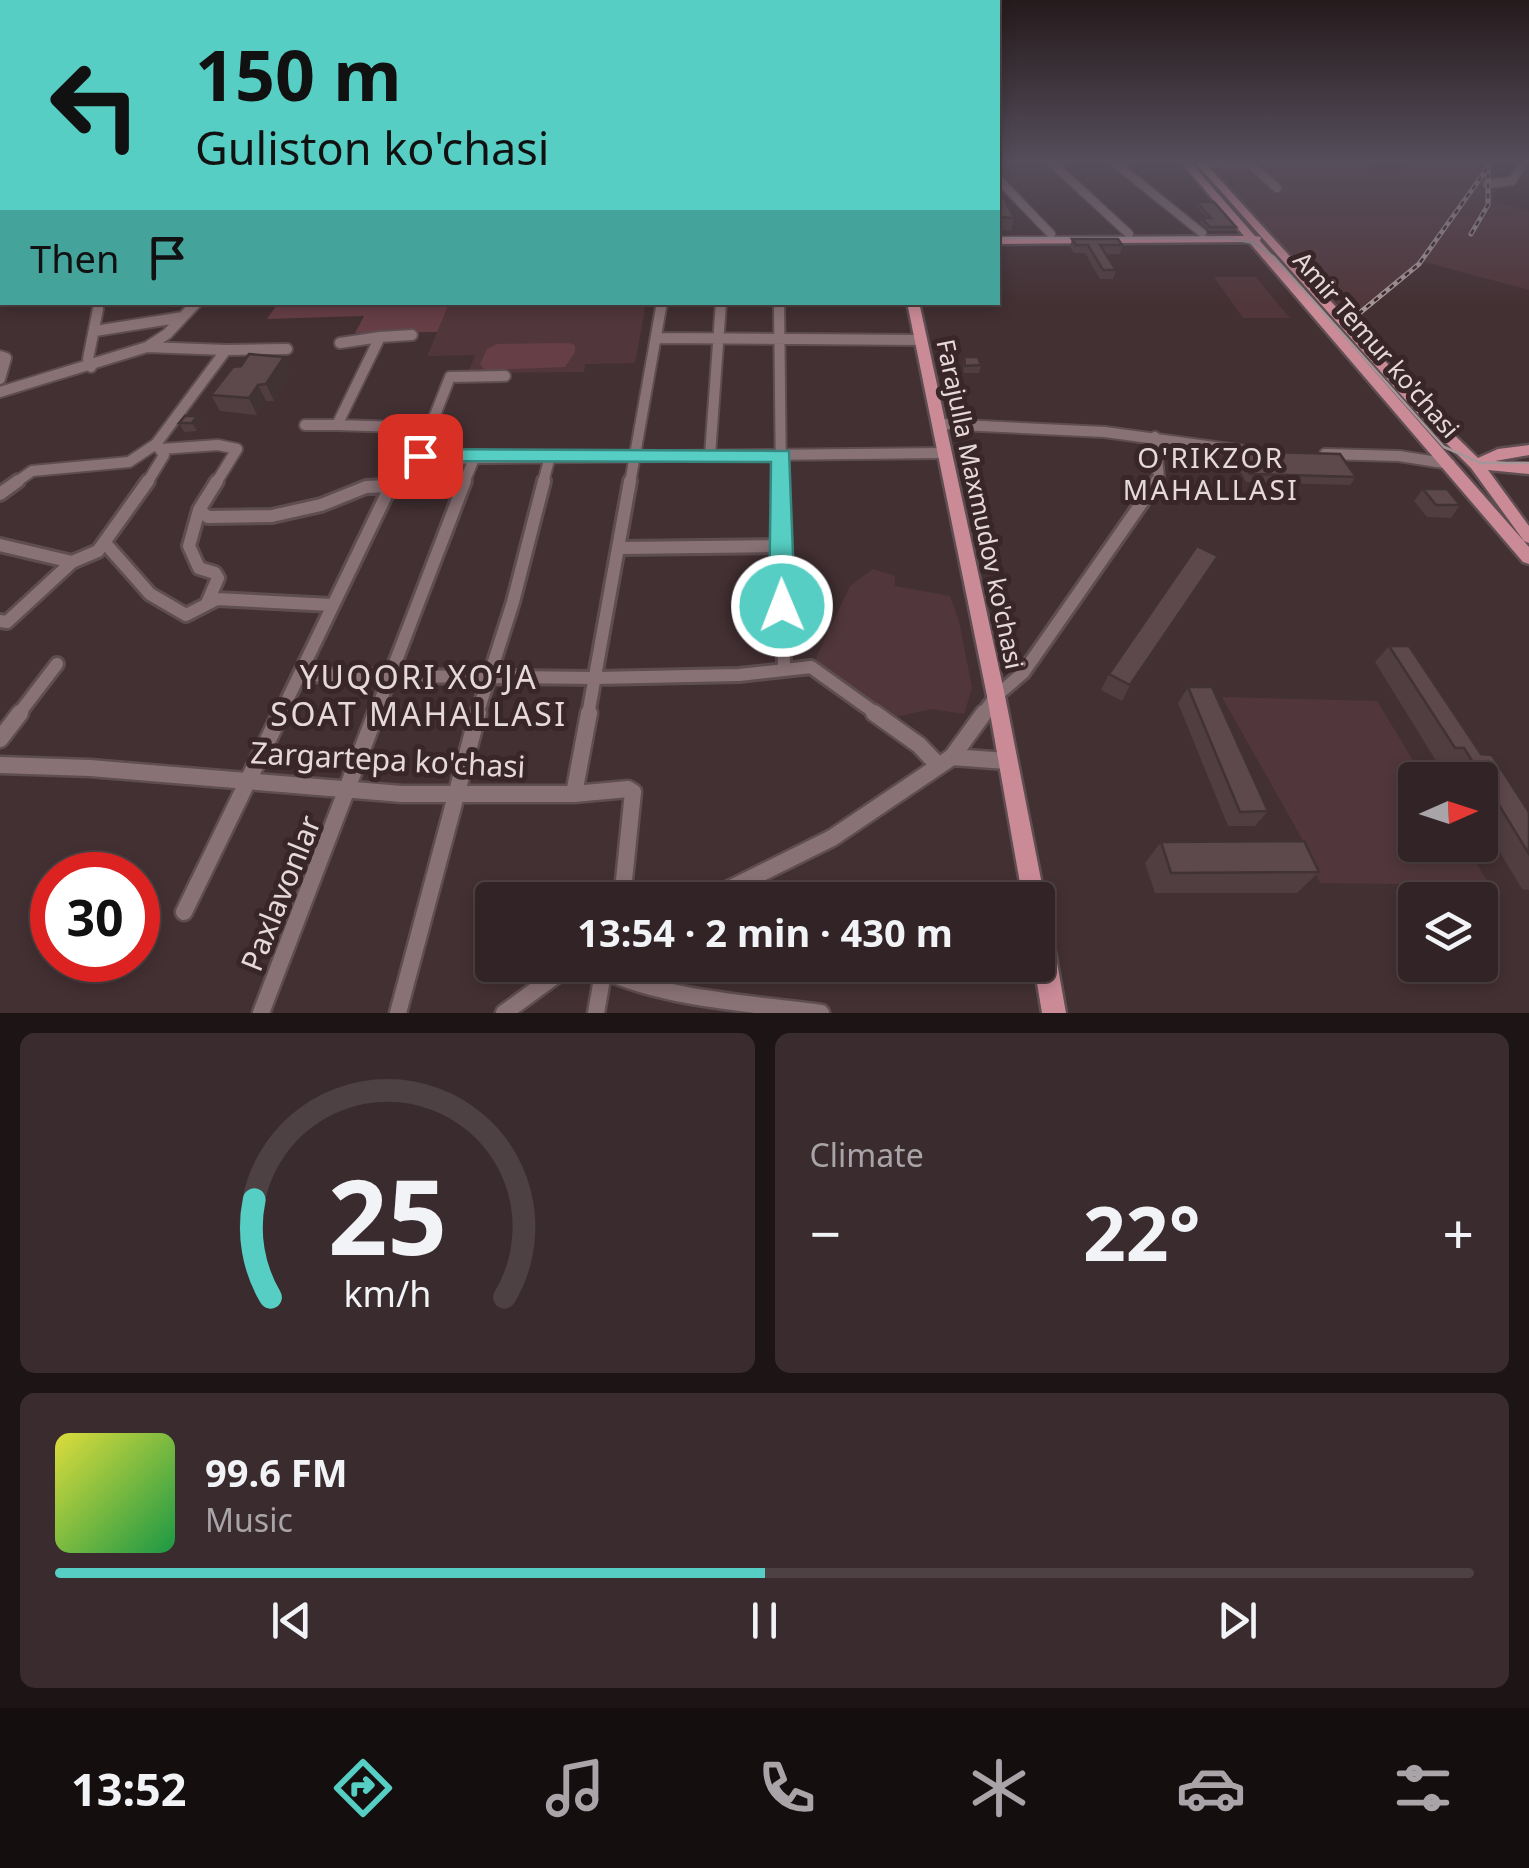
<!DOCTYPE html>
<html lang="en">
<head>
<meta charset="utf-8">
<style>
  body { margin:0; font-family:"Noto Sans",sans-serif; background:#3a2c2e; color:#f1f3f6; height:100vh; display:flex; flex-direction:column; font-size:38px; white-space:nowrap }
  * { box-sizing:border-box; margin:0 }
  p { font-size:32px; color:#a8a4a7 }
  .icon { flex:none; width:55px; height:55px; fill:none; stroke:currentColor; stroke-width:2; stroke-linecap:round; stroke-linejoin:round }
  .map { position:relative; height:1013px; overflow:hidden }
  .panel { display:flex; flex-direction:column; gap:20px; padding:20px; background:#1c1415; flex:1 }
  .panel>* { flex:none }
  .top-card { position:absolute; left:0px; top:0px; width:1000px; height:305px; box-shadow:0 5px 15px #0003,0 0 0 2px #4d4143; background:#56cec3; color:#111; overflow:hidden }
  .needle { width:65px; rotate:87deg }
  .tools { position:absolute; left:1398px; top:762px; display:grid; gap:20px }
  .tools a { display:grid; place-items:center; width:100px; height:100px; border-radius:10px; background:#322426; box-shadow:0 5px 15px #0003,0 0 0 2px #4d4143; font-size:50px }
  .speed { position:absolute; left:30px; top:852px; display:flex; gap:20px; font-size:50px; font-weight:700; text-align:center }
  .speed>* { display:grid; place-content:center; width:130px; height:130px; border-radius:50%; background:#322426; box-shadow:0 5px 15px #0003,0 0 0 2px #4d4143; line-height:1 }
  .speed .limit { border:15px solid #d22; background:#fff; color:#111 }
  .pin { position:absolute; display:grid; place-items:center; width:85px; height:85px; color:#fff; margin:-42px; border-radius:20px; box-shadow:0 5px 15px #0006 }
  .me { position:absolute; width:110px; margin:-55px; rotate:359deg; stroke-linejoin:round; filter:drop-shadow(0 0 8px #0008) }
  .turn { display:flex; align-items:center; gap:35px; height:210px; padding:0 30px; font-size:45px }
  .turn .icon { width:130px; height:130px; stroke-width:2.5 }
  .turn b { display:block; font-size:70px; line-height:85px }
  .then { display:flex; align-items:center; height:95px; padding:0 30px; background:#0003; gap:20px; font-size:38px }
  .big { font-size:75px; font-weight:700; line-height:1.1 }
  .panel .widget { flex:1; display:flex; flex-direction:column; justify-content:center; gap:15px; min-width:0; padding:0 35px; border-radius:15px; background:#3a2c2e }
  .panel .dial { align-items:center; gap:0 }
  .dial svg { height:260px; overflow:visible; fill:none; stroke:#4d4143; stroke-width:7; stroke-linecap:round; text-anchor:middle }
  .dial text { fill:#f1f3f6; stroke:none }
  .song { display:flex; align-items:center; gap:30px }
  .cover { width:120px; height:120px; border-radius:15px; background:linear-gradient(135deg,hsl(60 70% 55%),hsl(140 70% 35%)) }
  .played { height:10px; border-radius:5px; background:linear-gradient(90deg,#56cec3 50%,#4d4143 50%) }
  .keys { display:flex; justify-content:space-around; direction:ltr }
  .heat { display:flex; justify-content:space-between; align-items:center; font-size:55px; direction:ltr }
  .panel .tiles { flex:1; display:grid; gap:20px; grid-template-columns:1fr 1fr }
  .widget:last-child { grid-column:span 2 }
  .trip { position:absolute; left:475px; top:882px; width:580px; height:100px; border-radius:10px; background:#322426; box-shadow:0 5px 15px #0003,0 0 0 2px #4d4143; font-weight:700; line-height:100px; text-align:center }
  .tabs { display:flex; height:160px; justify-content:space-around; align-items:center; background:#140e0f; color:#a8a4a7 }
  .tabs .icon { width:70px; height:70px }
  .tabs .current { color:#56cec3 }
  .tabs b { font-size:45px; color:#f1f3f6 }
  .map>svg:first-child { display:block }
  .built { fill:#51373c }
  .green { fill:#663e46 }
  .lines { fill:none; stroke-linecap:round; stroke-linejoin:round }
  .minor-far3-casing { stroke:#5e4d51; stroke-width:11 }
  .minor-far2-casing { stroke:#5e4d51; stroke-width:14 }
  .minor-far1-casing { stroke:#5e4d51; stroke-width:18 }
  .minor-casing { stroke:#5e4d51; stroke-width:21 }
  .major-casing { stroke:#5e4d51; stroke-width:5 }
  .minor-far3 { stroke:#897276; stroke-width:8 }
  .minor-far2 { stroke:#897276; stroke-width:10 }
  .minor-far1 { stroke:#897276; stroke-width:12 }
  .minor { stroke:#897276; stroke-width:16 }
  .major { fill:#ca8b97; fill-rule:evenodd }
  .tram { stroke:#a69699; stroke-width:2.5 }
  .rail-casing { stroke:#a69699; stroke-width:5 }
  .rail { stroke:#382629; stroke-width:2.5; stroke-dasharray:5; stroke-linecap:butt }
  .wall { fill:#503e40 }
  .shaded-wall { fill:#413234 }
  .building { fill:#5d484b; stroke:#413234; stroke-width:2.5 }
  .route { fill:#56cec3; stroke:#38867f; stroke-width:2.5 }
  .labels { text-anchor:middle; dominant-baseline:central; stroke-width:10; stroke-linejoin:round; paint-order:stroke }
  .street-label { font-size:25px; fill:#e6d9db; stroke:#382629 }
  .neighbourhood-label { font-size:28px; letter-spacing:2.5px; fill:#e6d9db; stroke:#382629 }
  .near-street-label { font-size:30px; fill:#e6d9db; stroke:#382629 }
  .near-neighbourhood-label { font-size:32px; letter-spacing:2.5px; fill:#e6d9db; stroke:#382629 }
</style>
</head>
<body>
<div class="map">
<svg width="1529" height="1013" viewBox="0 0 1529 1013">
  <rect width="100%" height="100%" fill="#433033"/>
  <path class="built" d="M1208,163H1365L1375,171L1394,175L1409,163H1489L1499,183L1492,201L1529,211V290L1421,261L1346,320Z
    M1214,277H1256L1290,318H1243Z
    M646,303L635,363L585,364L584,372L468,373L475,355L427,356L449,304Z
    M873,569L895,576V586L950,596L959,621L972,688L964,714L931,709L887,719L814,662L850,586Z
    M1222,697L1377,701L1425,780H1415V845H1465L1490,885L1320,883L1301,837Z"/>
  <path class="green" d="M278,303H497L449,304L437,332L355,333L364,316L267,319Z
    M569,343L575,345V352L565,367L485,370L480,364L487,349L497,344Z"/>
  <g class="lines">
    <g class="minor-far3-casing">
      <path id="minor-far3" d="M1052,163L1129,234
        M1115,163L1202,233
        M1200,163L1250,164L1277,188
        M998,179L1051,234
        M1487,184L1512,181L1523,163"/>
    </g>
    <g class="minor-far2-casing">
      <path id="minor-far2" d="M779,302L781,483
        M95,331L183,317
        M412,335L380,337L337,425L430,428L420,456
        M656,338L921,340
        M340,343L380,337
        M226,350L287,349
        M0,356L6,358L0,379
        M91,367L88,359L98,309
        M0,392L147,347L167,334L197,302
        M939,424L1105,432L1251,452
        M305,425H337
        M430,428L450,377L505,376
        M1155,437L1159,478L1155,483
        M162,449L218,445L237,449L216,483
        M1325,454L1399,456L1450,464
        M710,455L721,302
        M15,483L32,471L129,462L156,444
        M147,483L164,455L156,444L226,350L147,347
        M392,483L404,459L945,453
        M464,483L475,456
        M543,483L550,456
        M630,483L662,302"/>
    </g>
    <g class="minor-far1-casing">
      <path id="minor-far1" d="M217,481L199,510L208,517L272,516L321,505L366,487L388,486
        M781,481L784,667
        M0,494L18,481
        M199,510L189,546L199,568L215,573L218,578L208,601
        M105,543L150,594L186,615L217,599L332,605
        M0,545L72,562
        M620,548L781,546
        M0,621L7,622L72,562L98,551L148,481
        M301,675L596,678L739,675L811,667L878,715
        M18,715L57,664
        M280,715L393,481
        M375,715L465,481
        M477,715L513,602L544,481
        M588,715L630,481
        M982,715L996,696L1023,673L1157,481"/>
    </g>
    <g class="minor-casing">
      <path id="minor" d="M874,713L919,745L939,766
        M0,739L20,713
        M952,757L1006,761
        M0,765L90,768L402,794H574L589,713
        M574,794L628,789L633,792L622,900
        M707,900L832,838L952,757L984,713
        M184,912L281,713
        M593,965C656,999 750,1003 821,1013
        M261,1013L376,713
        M398,1013L478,713
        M504,1013L570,965
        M596,1013L603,973"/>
    </g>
    <g class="major-casing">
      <path id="major" d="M1182,163H1191L1255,236L1261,237L1260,241L1529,547V564L1523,562L1249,242L998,244V238L1244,236Z
        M1196,163H1205L1437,418L1478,458L1498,449L1529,445V455L1495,461L1529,464V474L1488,470L1529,526V543L1524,541L1471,468L1427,424Z
        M0,255H2V261H0Z
        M907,302H919L1005,696L1045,900L1041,908L1046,910L1049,918L1066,1013H1042L1034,965H1038V900H1023L987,696Z"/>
    </g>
    <use href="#minor-far3" class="minor-far3"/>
    <use href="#minor-far2" class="minor-far2"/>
    <use href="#minor-far1" class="minor-far1"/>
    <use href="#minor" class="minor"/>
    <use href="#major" class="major"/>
    <path class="tram" d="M998,238H1227L1254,243L1274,257L1444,447L1481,463H1529"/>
    <g class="rail-casing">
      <path id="rail" d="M1471,234L1488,205V168
        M1351,320L1419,264L1491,163"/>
    </g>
    <use href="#rail" class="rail"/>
  </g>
  <path class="wall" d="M998,199L1014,218L1011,231L998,230Z
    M1197,202L1236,227L1235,231H1209L1200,222L1201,218H1207L1196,205Z
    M1072,239L1122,245L1120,254H1105L1116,270L1113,279H1100L1085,253H1074L1070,247Z
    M964,357L981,365L979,373H964L963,365Z
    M291,373L274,401H266L257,415L220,411L211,395Z
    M197,416L202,424L197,431L184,432L179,423Z
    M1237,451L1356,477L1350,485L1246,482L1233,459Z
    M1423,489L1460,505L1451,518L1427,517L1414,501Z
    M1218,556L1209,572L1122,701L1101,690L1109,674Z
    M1389,646L1529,812V890L1522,889L1480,819V780H1457L1447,764H1438L1375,662Z
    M1188,687L1268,811L1255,826H1228L1178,703Z
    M1161,842L1319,872L1297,893H1155L1145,863Z"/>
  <path class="shaded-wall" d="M284,357L291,373L274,401L266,384Z
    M258,385L266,401L257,415L249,398Z
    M197,416L202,424L197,431L192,423Z
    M1218,556L1209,572L1122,701L1130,685Z"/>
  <path class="building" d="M1004,198L1014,218L998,217V199Z
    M1197,202H1214L1236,227H1210L1201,218H1211Z
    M1072,239H1118L1122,245H1100L1116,270H1103L1088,245H1076Z
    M249,354L284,357L266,384L258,385L249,398L211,395L233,367L241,366Z
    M964,357H978L981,365L965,366Z
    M185,416H197L192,423H179Z
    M1237,451L1340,454L1356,477L1250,474Z
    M1423,489H1447L1460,505H1436Z
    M1197,546L1218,556L1130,685L1109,674Z
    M1389,646H1409L1481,754L1492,755L1529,812V854L1464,748H1455Z
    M1188,687H1212L1268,811L1240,812Z
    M1304,841L1319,872L1171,873L1161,842Z"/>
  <linearGradient id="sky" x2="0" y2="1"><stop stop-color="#251a1c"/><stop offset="0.53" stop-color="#554e5b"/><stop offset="1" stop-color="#554e5b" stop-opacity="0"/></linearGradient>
  <rect width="1529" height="305" fill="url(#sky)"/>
  <path class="route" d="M420,449L789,451L795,606L791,613H773L769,606L771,462L412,461L409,456Z"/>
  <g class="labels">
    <g class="street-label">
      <text transform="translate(1377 344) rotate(49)">Amir Temur ko'chasi</text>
      <text transform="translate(981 504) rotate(78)">Farajulla Maxmudov ko'chasi</text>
    </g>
    <g class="neighbourhood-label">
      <text x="1211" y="457">O'RIKZOR<tspan x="1211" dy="32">MAHALLASI</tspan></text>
    </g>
    <g class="near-street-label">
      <text transform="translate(388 759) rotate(3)">Zargartepa ko'chasi</text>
      <text transform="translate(280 893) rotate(-68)">Paxlavonlar</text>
    </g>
    <g class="near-neighbourhood-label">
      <text x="419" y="676">YUQORI XO‘JA<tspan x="419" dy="37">SOAT MAHALLASI</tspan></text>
    </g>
  </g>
</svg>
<div class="tools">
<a><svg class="needle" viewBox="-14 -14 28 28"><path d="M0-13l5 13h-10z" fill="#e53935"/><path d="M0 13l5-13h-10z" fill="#a8a4a7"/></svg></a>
<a><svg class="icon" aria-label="layers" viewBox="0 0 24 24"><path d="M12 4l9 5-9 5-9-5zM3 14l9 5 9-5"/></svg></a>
</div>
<div class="speed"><div class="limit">30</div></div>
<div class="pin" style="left:420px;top:456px;background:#d93025"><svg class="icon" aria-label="arrive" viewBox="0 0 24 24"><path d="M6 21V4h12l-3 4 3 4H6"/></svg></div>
<svg class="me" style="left:782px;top:606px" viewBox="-20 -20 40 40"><circle r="17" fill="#56cec3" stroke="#fff" stroke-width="3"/><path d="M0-11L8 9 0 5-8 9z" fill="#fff"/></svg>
<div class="trip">13:54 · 2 min · 430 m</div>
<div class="top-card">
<div class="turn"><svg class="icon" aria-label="left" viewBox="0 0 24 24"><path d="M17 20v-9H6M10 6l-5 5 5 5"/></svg><div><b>150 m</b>Guliston ko'chasi</div></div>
<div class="then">Then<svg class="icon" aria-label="arrive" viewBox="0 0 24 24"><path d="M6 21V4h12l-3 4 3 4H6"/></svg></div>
</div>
</div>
<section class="panel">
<div class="tiles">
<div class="widget dial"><svg viewBox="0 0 100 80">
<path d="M14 69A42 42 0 1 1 86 69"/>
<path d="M14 69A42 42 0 0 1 9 39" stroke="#56cec3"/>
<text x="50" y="56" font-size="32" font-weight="700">25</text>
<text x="50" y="72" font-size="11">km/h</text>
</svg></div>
<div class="widget"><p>Climate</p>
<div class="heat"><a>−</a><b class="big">22°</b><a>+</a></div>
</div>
<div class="widget">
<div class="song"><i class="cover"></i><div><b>99.6 FM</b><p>Music</p></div></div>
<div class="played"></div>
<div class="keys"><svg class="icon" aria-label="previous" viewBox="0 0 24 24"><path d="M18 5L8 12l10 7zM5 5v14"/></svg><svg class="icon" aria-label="pause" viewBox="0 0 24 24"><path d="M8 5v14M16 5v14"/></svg><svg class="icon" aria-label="next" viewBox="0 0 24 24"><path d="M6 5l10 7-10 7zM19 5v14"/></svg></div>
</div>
</div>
</section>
<nav class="tabs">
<b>13:52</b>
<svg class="icon current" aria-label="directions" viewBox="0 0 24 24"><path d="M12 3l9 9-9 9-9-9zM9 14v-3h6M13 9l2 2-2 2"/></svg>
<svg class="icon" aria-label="music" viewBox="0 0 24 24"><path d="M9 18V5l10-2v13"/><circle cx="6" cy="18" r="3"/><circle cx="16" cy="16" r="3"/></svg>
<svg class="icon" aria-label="phone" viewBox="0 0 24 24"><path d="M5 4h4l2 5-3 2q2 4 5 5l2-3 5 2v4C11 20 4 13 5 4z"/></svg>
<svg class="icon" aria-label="climate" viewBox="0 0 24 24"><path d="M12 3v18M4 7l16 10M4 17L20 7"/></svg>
<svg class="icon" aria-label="car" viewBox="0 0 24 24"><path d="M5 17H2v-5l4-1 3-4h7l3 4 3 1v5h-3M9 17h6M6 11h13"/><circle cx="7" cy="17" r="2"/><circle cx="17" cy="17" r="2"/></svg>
<svg class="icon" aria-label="filters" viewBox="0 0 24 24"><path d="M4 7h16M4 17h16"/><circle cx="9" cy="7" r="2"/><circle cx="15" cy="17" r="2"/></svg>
</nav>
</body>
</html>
